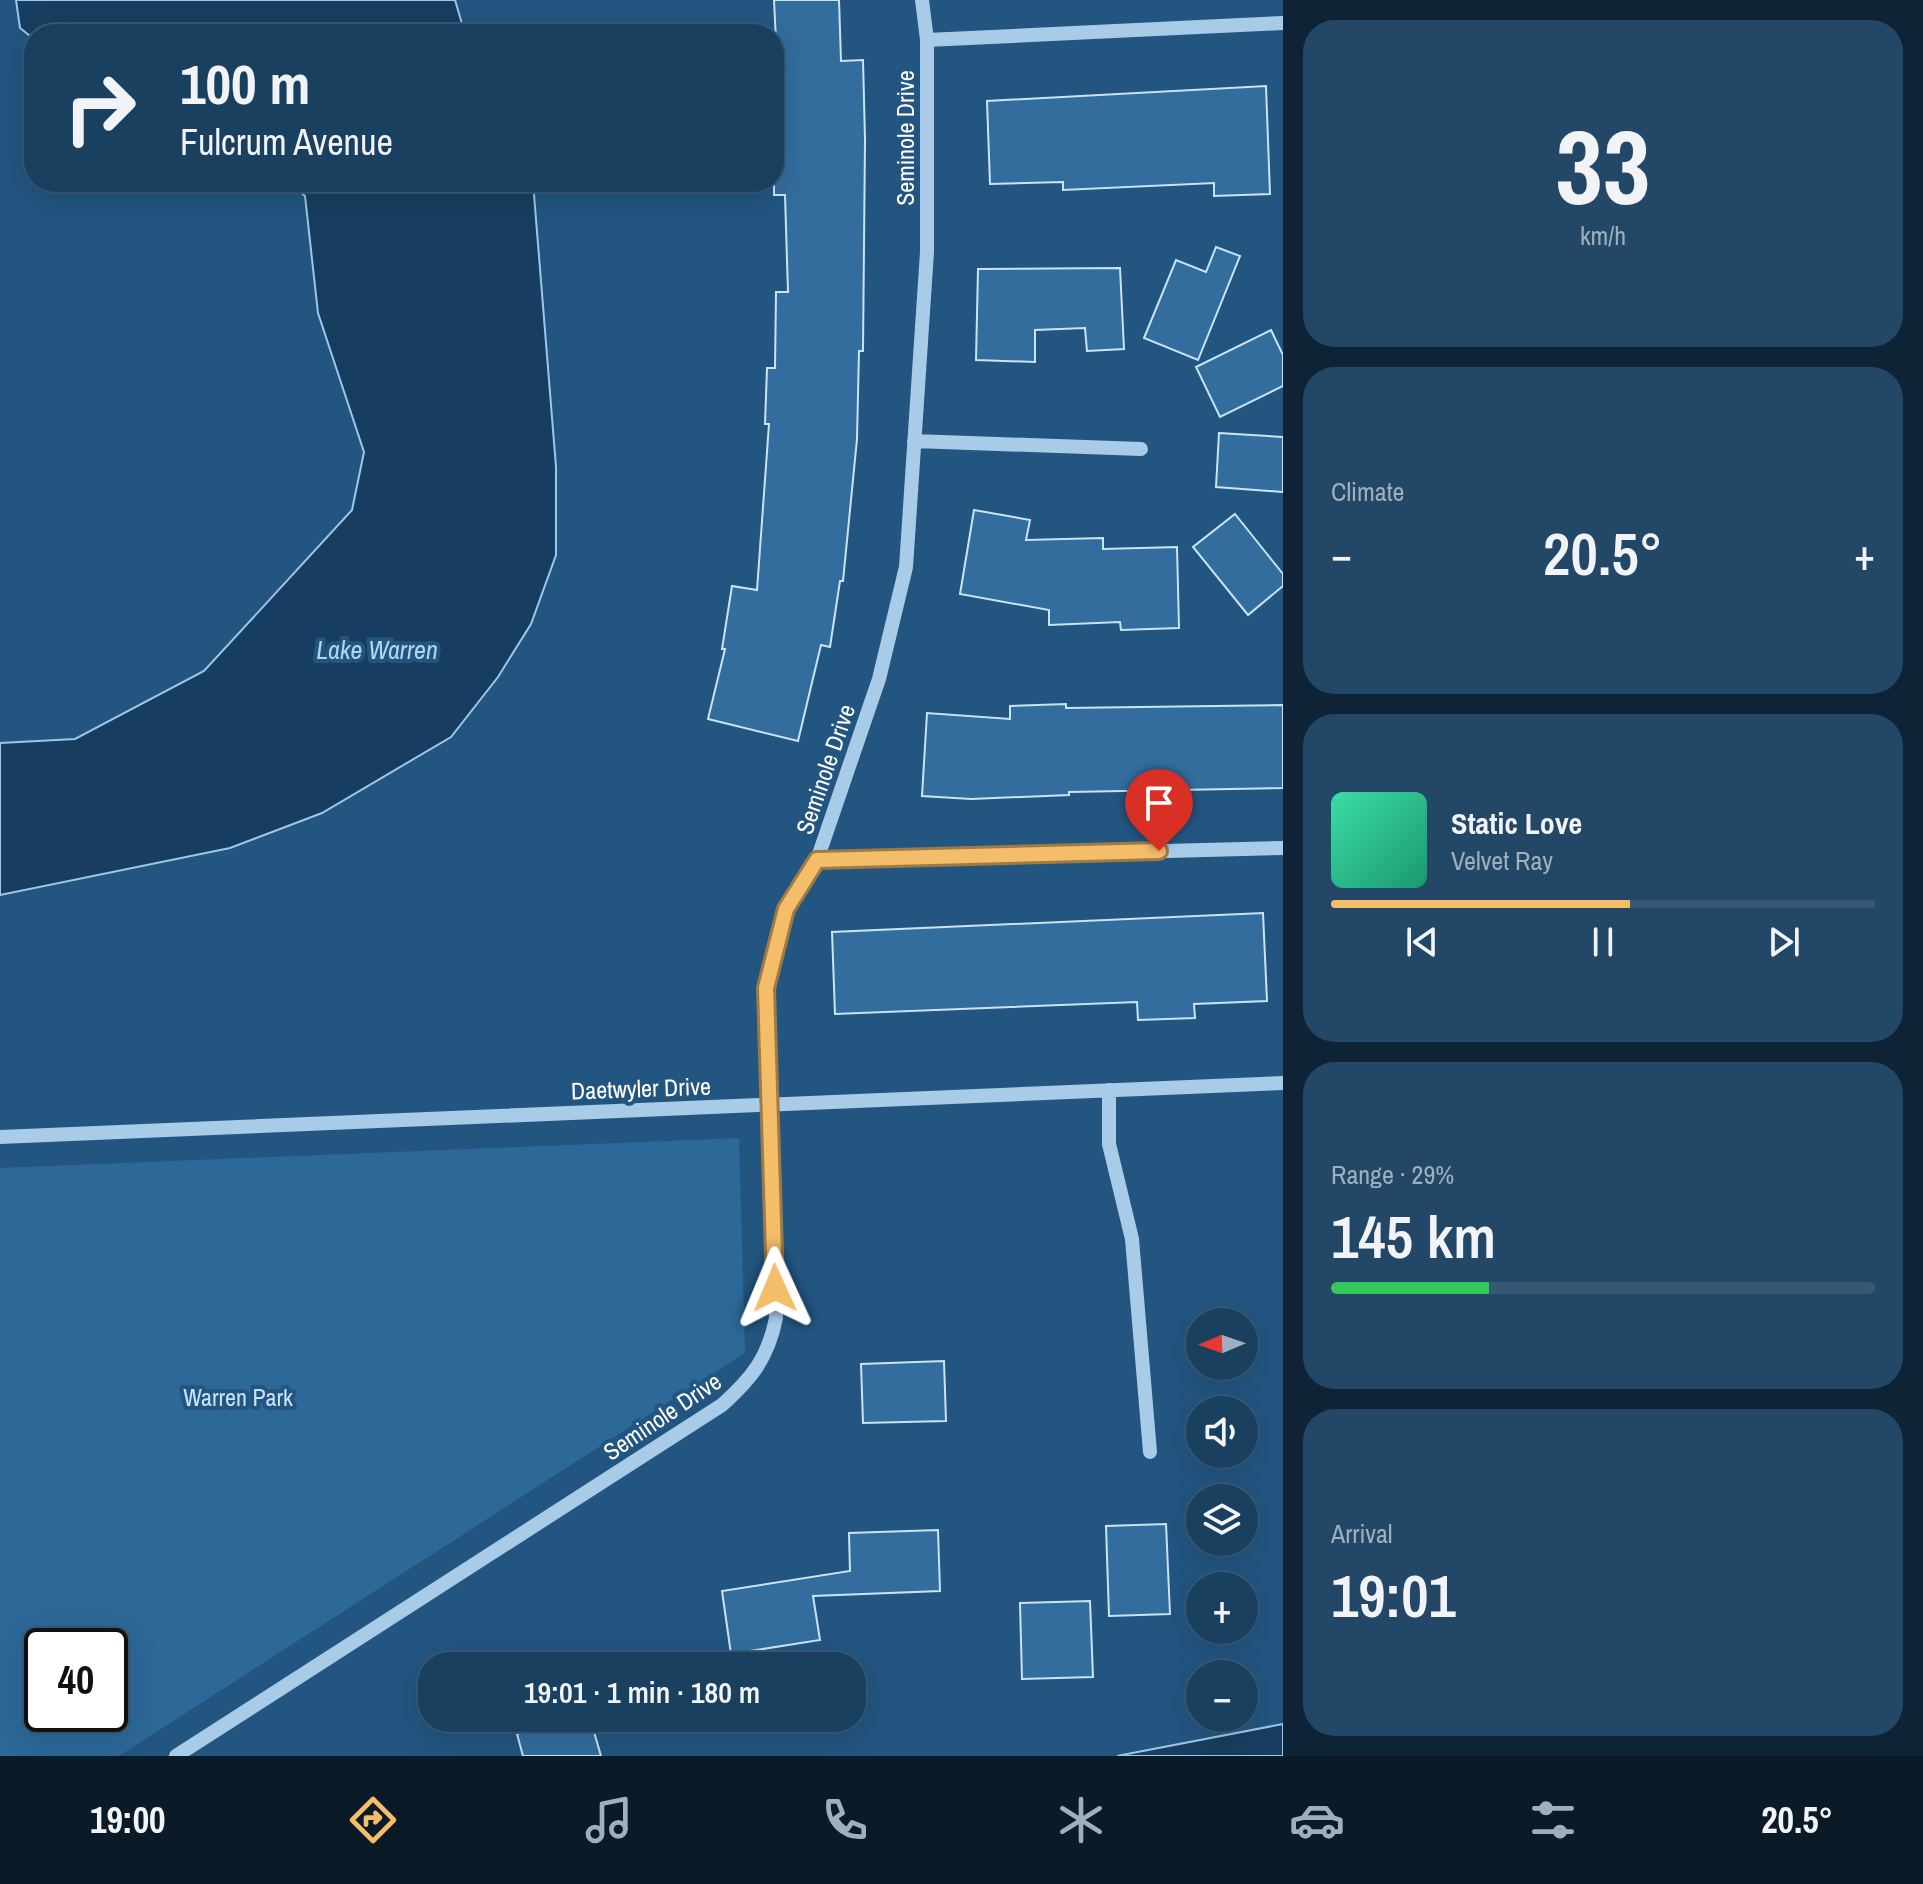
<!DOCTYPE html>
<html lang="en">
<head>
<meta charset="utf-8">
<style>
  body { margin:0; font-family:"Archivo Narrow",sans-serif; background:#234766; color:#f1f3f6; height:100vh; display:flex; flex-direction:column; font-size:30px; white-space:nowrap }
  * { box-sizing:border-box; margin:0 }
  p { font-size:26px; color:#9fafbd }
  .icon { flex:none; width:44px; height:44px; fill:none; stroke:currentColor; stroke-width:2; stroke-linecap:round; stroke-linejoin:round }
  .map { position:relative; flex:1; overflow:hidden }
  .drawer { display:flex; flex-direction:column; gap:20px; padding:20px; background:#0e2335; width:640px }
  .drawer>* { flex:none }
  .hud { position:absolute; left:24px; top:24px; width:760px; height:168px; border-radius:32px; box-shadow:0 8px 32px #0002,0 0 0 2px #385975; background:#1a4060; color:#f1f3f6; overflow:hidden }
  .needle { width:52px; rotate:268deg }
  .fabs { position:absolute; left:1186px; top:1308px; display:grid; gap:16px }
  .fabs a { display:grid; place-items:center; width:72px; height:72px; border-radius:50%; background:#1a4060; box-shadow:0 8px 32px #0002,0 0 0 2px #385975; font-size:40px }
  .speed { position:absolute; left:24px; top:1628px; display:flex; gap:16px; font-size:40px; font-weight:700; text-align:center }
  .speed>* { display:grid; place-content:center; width:104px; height:104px; border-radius:50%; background:#1a4060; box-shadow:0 8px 32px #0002,0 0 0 2px #385975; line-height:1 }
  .speed .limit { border:4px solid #111; border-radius:12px; background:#fff; color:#111 }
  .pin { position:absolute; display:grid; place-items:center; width:68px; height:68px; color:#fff; margin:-82px -34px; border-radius:50% 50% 50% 0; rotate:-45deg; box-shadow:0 0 8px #0007 }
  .pin .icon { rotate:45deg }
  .me { position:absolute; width:88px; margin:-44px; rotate:359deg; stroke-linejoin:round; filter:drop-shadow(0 0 6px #0008) }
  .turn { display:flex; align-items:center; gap:28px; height:168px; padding:0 24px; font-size:36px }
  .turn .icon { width:104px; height:104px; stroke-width:2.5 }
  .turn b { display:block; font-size:56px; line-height:68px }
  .big { font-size:60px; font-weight:600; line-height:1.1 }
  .drawer .tile { flex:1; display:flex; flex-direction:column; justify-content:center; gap:12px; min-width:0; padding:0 28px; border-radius:32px; background:#234766 }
  .drawer .dial { align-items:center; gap:0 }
  .dial b { font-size:104px; line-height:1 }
  .song { display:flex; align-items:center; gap:24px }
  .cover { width:96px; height:96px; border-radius:12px; background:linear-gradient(135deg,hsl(160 70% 55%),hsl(160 70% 35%)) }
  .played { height:8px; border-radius:4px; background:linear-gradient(90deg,#f3bd6a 55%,#385975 55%) }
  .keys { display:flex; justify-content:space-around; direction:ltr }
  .heat { display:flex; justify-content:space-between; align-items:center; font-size:44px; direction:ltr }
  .charge { height:12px; border-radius:6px; background:linear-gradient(90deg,#34c759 29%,#385975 0) }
  .trip { position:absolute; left:418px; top:1652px; width:448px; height:80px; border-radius:32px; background:#1a4060; box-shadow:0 8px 32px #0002,0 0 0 2px #385975; font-weight:600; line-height:80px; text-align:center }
  .tabs { display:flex; height:128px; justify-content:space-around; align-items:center; background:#0a1a26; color:#9fafbd }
  .tabs .icon { width:56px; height:56px }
  .tabs .current { color:#f3bd6a }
  .tabs b { font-size:36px; color:#f1f3f6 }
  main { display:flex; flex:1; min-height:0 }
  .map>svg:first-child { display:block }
  .green { fill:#2c6898; fill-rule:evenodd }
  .water { fill:#173e60; stroke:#9cc7e8; stroke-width:2 }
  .building { fill:#326d9d; stroke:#cbe3f6; stroke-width:2 }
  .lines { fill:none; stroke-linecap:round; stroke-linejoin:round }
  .minor { stroke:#a8cbe7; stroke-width:14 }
  .route-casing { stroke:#9e7b45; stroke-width:20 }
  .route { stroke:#f3bd6a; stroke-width:14 }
  .labels { text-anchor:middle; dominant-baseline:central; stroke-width:8; stroke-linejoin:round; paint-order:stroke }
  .street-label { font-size:24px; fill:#fff; stroke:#225580 }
  .park-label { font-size:24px; fill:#cbe3f6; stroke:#225580 }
  .water-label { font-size:26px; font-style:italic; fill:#b3d5ef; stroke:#225580 }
</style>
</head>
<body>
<main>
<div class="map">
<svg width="1283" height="1756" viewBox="0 0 1283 1756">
  <rect width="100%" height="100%" fill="#225580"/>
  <path class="green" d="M739,1138L745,1353L119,1756H0V1168ZM42,1646H110V1714H42Z"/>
  <path class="water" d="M16,0H455L465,34H34V39L20,28Z
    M288,182H533L556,467V555L531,624L498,677L451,737L322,813L230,848L0,895V743L75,739L204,671L352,510L364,452L318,313L305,196Z
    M1283,1724V1756H1117Z"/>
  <path class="building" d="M774,0H839L841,61L863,60L865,139L863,351H859L857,439L843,581H840L830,647L821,645L798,741L708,719L725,649H722L732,586L757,590L769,424H765L767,368H775L776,292H788L785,195H774V63H777Z
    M1266,86L1270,194L1214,196V183L1063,190V182L990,184L987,101Z
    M1216,247L1240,256L1198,360L1144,338L1176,260L1206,272Z
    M1120,268L1124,349L1087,351L1085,328L1035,330V362L976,360L978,269Z
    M1271,330L1283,355V386L1220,417L1196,367Z
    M1219,433L1283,437V492L1216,487Z
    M974,510L1030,520L1026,540L1103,538V549L1177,547L1179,628L1121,630L1120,622L1049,625V610L960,594Z
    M1235,514L1283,574V586L1248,615L1193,547Z
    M1066,704V708L1283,705V788L1069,792V795L971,799L922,796L927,713L1010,719V706Z
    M1263,913L1267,1001L1194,1004L1195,1018L1138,1020L1137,1002L835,1014L832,932Z
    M944,1361L946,1421L863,1423L861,1364Z
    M1166,1524L1170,1614L1109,1616L1106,1526Z
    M938,1530L940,1591L813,1596L820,1640L731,1654L722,1591L850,1571L849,1533Z
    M1090,1601L1093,1677L1022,1679L1020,1603Z
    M570,1718H590L601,1756H523L517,1734Z"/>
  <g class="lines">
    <path class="minor" d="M927,40L1283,23
      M914,441L1141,449
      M817,860L1283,848
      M1109,1090V1144L1132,1239L1150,1452
      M0,1137L1283,1083
      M176,1756L722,1405C752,1378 768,1358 776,1318L766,988L786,909L817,860L879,679L906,567L927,252V40L922,0"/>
  </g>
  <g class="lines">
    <g class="route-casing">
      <path id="route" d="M775,1288L766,988L786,909L817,860L1159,851"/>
    </g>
    <use href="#route" class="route"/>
  </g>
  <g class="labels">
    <g class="street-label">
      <text transform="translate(905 138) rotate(-90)">Seminole Drive</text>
      <text transform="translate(825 769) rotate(-71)">Seminole Drive</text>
      <text transform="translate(641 1088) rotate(-2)">Daetwyler Drive</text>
      <text transform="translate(662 1416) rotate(-34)">Seminole Drive</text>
    </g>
    <g class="park-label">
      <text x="238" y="1397">Warren Park</text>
    </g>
    <g class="water-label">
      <text x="377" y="649">Lake Warren</text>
    </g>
  </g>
</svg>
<div class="fabs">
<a><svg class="needle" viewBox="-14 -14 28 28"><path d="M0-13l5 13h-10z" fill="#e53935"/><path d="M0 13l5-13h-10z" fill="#9fafbd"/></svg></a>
<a><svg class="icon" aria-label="sound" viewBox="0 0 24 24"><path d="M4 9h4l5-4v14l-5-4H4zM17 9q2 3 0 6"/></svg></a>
<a><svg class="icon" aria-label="layers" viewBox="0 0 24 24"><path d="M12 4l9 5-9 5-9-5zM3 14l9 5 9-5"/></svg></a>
<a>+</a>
<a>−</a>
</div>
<div class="speed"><div class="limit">40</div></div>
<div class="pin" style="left:1159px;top:851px;background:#d93025"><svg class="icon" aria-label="arrive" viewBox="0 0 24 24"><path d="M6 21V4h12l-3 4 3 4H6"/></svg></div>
<svg class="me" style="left:775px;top:1288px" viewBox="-20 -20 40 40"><path d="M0-17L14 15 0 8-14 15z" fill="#f3bd6a" stroke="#fff" stroke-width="4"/></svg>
<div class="trip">19:01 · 1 min · 180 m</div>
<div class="hud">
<div class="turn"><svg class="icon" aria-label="right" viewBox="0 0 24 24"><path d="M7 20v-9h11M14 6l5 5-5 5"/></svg><div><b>100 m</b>Fulcrum Avenue</div></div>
</div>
</div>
<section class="drawer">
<div class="tile dial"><b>33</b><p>km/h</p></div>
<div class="tile"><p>Climate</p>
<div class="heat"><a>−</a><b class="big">20.5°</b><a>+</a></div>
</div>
<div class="tile">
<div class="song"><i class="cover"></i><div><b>Static Love</b><p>Velvet Ray</p></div></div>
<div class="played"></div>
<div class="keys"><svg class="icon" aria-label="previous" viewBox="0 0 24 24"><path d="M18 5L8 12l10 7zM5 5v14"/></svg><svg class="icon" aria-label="pause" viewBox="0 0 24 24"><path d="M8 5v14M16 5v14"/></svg><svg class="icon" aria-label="next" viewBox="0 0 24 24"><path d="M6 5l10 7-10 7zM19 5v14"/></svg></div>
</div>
<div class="tile"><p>Range · 29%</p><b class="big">145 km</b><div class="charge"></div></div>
<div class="tile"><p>Arrival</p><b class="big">19:01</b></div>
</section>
</main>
<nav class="tabs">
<b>19:00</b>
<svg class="icon current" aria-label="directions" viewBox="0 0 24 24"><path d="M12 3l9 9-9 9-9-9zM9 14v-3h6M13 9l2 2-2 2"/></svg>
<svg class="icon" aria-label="music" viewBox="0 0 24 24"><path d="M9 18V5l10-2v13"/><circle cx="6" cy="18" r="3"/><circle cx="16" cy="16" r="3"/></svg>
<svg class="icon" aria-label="phone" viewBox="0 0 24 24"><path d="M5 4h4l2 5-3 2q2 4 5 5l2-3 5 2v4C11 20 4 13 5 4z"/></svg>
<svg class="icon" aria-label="climate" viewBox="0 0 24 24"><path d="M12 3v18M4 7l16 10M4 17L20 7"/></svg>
<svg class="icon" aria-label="car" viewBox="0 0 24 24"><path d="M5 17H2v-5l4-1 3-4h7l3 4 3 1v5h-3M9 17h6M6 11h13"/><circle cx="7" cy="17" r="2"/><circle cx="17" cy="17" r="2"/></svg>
<svg class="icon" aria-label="filters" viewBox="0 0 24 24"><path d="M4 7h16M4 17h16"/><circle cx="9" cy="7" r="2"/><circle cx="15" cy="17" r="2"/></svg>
<b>20.5°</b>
</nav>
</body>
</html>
